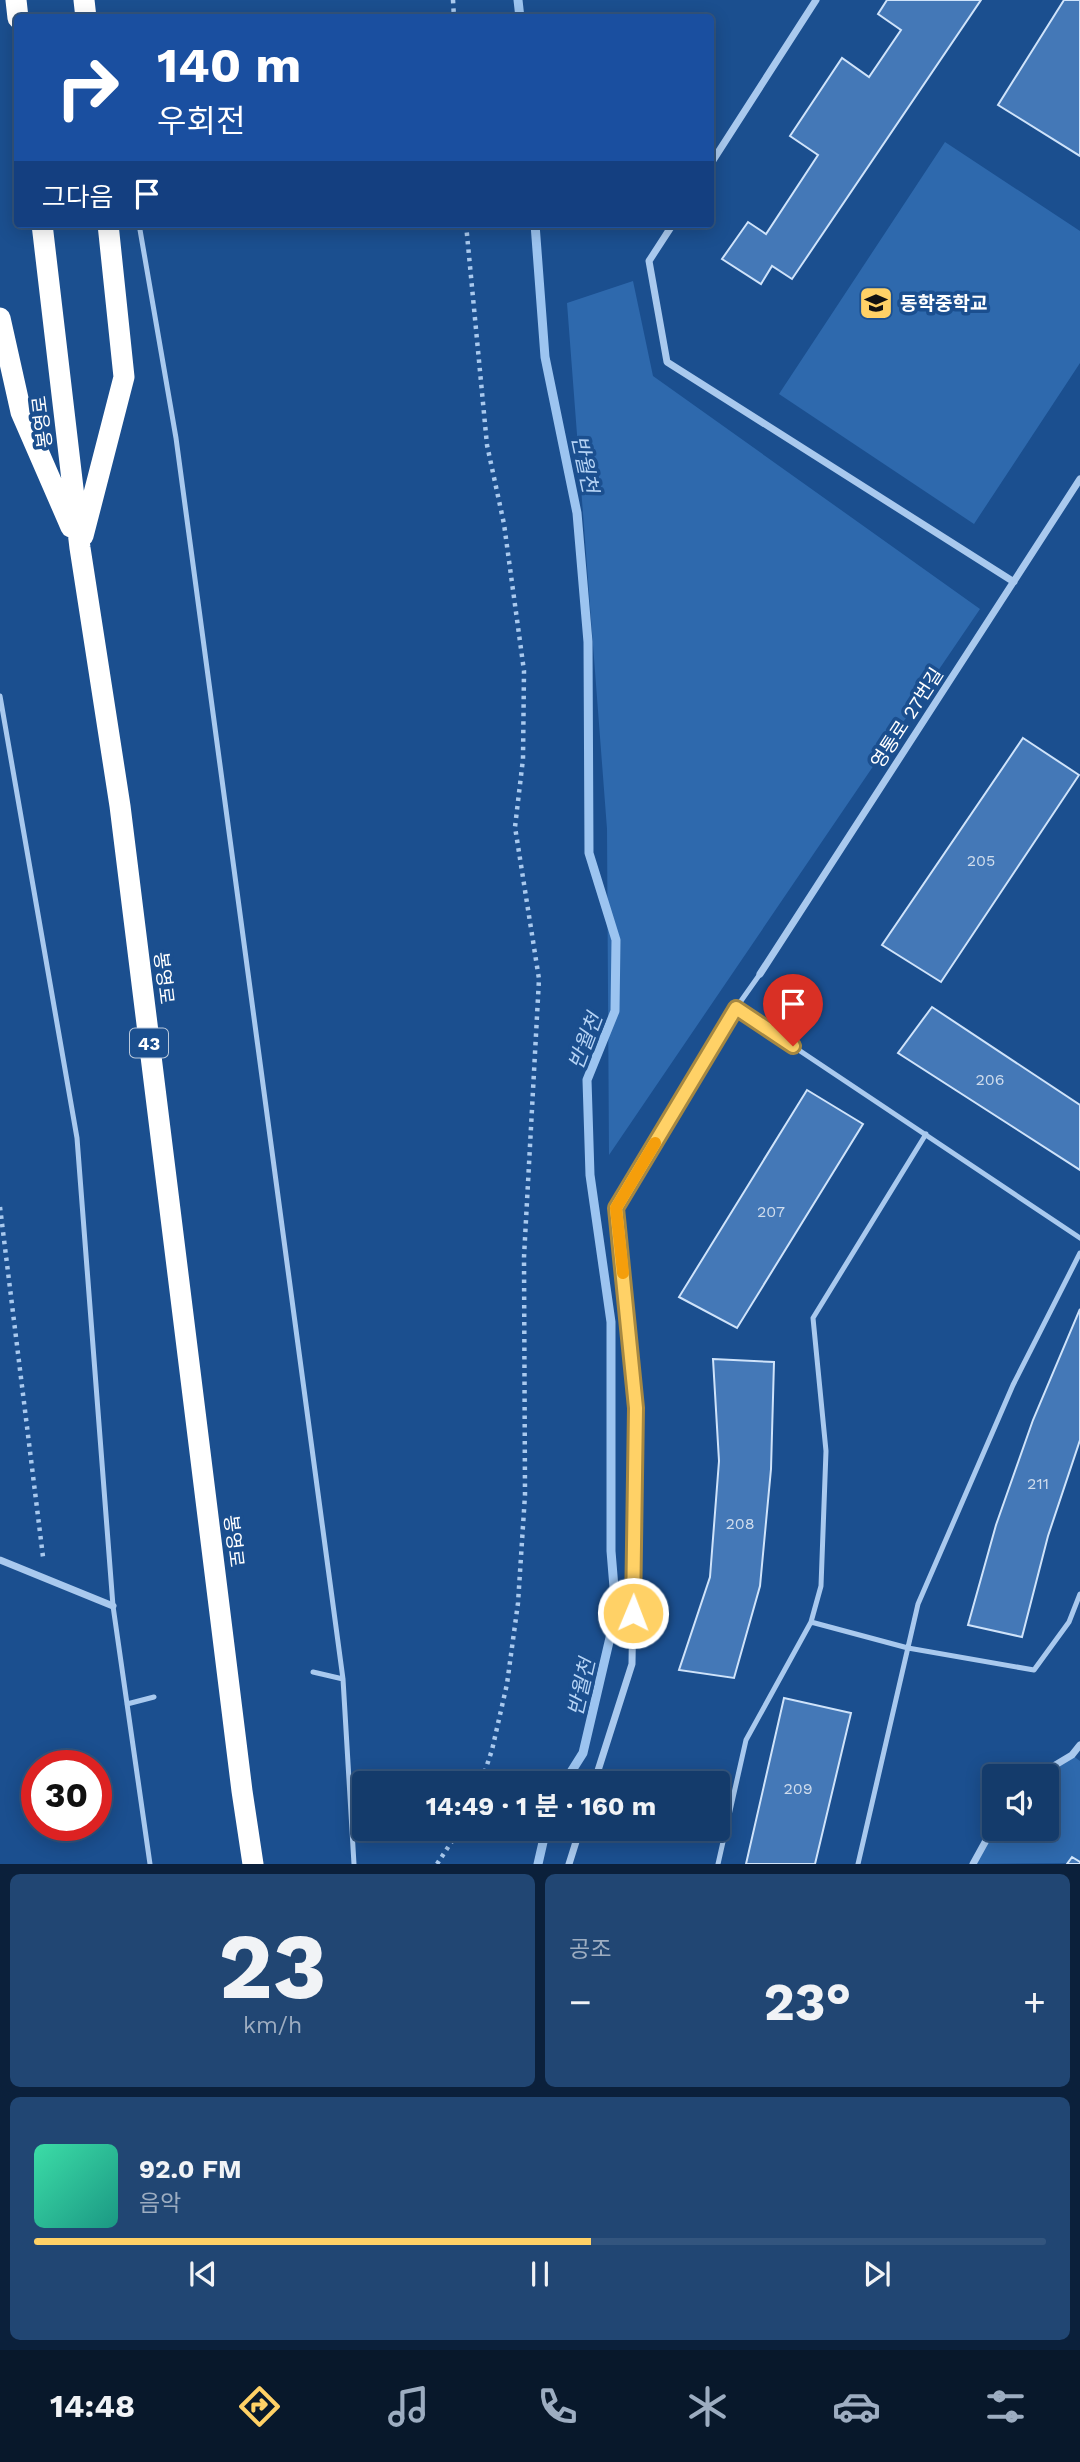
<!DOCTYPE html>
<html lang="ko">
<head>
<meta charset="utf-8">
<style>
  body { margin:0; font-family:"Work Sans","Noto Sans KR",sans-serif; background:#214673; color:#f1f3f6; height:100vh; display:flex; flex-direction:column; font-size:26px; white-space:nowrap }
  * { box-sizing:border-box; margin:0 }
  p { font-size:23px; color:#9dadc1 }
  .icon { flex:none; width:38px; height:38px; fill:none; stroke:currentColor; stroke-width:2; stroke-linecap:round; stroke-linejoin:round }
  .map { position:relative; height:1864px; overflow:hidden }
  .drawer { display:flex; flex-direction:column; gap:10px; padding:10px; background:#0b203b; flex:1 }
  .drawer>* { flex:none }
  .guide { position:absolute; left:14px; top:14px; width:700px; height:214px; border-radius:7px; box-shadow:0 4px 18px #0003,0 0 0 2px #33557e; background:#1a4fa0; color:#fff; overflow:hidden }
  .controls { position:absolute; left:982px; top:1764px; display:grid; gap:14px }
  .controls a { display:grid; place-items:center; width:77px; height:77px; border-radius:7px; background:#143b6b; box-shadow:0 4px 18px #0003,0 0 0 2px #33557e; font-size:35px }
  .speed { position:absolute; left:21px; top:1750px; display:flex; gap:14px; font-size:35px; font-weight:700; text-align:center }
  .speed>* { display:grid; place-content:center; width:91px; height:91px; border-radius:50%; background:#143b6b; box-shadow:0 4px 18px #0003,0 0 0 2px #33557e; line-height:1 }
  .speed .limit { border:10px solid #d22; background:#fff; color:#111 }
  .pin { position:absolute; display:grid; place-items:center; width:60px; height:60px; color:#fff; margin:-72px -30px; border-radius:50% 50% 50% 0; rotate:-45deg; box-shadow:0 0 7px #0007 }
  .pin .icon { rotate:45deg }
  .me { position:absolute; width:77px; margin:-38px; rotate:1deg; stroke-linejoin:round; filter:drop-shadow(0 0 5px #0008) }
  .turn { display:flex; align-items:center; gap:24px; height:147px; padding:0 28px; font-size:32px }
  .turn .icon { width:91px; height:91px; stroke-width:2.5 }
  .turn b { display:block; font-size:49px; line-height:60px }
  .then { display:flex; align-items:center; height:66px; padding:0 28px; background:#0003; gap:14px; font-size:26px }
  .big { font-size:52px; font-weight:700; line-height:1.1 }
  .drawer .card { flex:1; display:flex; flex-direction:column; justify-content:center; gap:10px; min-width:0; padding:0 24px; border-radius:10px; background:#214673 }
  .drawer .dial { align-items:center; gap:0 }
  .dial b { font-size:91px; line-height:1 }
  .song { display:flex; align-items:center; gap:21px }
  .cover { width:84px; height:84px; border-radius:10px; background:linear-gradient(135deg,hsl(160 70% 55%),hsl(170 70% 35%)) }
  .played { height:7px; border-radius:4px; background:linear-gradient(90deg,#ffd166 55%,#33557e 55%) }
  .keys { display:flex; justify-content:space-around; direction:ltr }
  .heat { display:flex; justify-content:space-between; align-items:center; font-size:38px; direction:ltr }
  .drawer .tiles { flex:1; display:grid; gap:10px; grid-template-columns:1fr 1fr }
  .card:last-child { grid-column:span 2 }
  .trip { position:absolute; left:352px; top:1771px; width:378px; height:70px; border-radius:7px; background:#143b6b; box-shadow:0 4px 18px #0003,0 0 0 2px #33557e; font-weight:700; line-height:70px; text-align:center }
  .menu { display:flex; height:112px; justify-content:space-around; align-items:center; background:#08182b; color:#9dadc1 }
  .menu .icon { width:49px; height:49px }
  .menu .active { color:#ffd166 }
  .menu b { font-size:32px; color:#f1f3f6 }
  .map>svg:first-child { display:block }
  .green { fill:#2e69ad }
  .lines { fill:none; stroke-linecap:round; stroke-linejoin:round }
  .stream { stroke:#9cc4f0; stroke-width:9 }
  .building { fill:#4478b7; stroke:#cfe3fa; stroke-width:2 }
  .path { stroke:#a9c9ee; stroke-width:4.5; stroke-dasharray:3.5 5; stroke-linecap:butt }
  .lane { stroke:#a9c9ee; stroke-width:5 }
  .street { stroke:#a9c9ee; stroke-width:7 }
  .highway { stroke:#fff; stroke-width:21 }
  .route-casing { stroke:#a68842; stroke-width:18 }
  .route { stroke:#ffd166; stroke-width:12 }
  .slow { stroke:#f59e0b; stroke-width:12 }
  .labels { text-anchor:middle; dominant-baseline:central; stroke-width:7; stroke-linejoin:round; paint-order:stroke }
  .number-label { font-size:16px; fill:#d0dded }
  .shield { fill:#1b4f8f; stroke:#bbcadd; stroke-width:2 }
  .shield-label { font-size:18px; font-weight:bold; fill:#fff }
  .poi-label { font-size:19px; font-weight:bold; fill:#fff; stroke:#1b4f8f; text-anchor:start }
  .street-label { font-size:19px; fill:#fff; stroke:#1b4f8f }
  .water-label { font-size:21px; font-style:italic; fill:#b5d3f5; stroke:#1b4f8f }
</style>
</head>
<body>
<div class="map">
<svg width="1080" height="1864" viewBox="0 0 1080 1864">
  <rect width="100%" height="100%" fill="#1b4f8f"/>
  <path class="green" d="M945,142L1080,231V363L974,524L779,394Z
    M633,281L653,376L980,609L609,1155L607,829L567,303Z
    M1072,1755L1080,1761V1863L973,1864L994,1829H1046V1776H1037Z"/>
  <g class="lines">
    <path class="stream" d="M518,0L520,18
      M535,224L545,357L577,513L588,642L589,853L616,940L615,1011L587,1080L590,1175L611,1322V1551L616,1612L583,1753L564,1783
      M538,1864L546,1829"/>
  </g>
  <path class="building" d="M887,0H981L792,279L772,266L761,284L722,259L748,222L766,234L818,155L790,136L842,58L869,77L901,30L878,14Z
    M1064,0H1080V156L998,105Z
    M1023,738L1079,775L941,982L882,945Z
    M932,1007L1080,1105V1170L898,1053Z
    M807,1090L863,1124L737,1328L679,1297Z
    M1080,1309V1440L1048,1536L1022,1637L968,1625L996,1525L1033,1420Z
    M713,1359L774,1362L771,1469L760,1586L734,1678L679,1670L710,1577L719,1461Z
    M784,1698L851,1713L815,1864H746Z
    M1072,1857L1080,1862V1864H1067Z"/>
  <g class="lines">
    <path class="path" d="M453,0L454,18
      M466,224L487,445L504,524L524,671L523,759L515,827L539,979L524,1257L525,1495L518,1603L507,1684L492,1750L481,1783
      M0,1207L43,1557
      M437,1864L460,1829"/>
    <path class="lane" d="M139,224L176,438L343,1679L354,1864
      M0,696L77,1138L113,1606L150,1864
      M760,974L736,1008L1080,1238
      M926,1134L813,1318L826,1451L821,1586L811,1622L908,1648L1034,1670L1069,1622L1080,1594
      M313,1672L343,1679
      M127,1704L154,1697
      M718,1864L746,1740L811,1622
      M858,1864L918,1604L1013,1385L1080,1253"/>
    <path class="street" d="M710,165L816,0
      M673,224L649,261L667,362L1014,582
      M760,974L1080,479
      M0,1560L113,1606
      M1037,1776L1072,1755L1080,1745
      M594,1783L632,1664L636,1407L616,1208L736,1008
      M569,1864L580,1829
      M973,1864L994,1826"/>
    <path class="highway" d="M16,0L18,18
      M84,0L86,18
      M42,224L80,548L120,806L242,1791L253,1864
      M0,318L21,412L71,527
      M83,536L124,377L108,224"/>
  </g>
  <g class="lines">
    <g class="route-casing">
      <path id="route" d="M633,1613L636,1408L616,1208L736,1008L793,1046"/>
    </g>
    <use href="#route" class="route"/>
    <path class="slow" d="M623,1273L616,1208L655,1143"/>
  </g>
  <defs>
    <g id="school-square" transform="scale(1.75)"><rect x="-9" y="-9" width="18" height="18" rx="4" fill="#ffd166" stroke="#1b4f8f"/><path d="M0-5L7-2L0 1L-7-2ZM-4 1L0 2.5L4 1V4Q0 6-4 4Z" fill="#111"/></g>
  </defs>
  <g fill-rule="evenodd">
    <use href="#school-square" x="876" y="303"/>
  </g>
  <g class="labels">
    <g class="number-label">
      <text x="981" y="860">205</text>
      <text x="990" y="1079">206</text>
      <text x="771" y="1211">207</text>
      <text x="1038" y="1483">211</text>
      <text x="740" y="1523">208</text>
      <text x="798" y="1788">209</text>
    </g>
    <rect class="shield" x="130" y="1028.5" width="38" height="29" rx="5"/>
    <g class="shield-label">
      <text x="149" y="1043">43</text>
    </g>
    <g class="poi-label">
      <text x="900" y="303">동학중학교</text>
    </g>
    <g class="street-label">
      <text transform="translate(42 422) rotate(-97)">봉영로</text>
      <text transform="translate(907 718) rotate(-57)">영통로 27번길</text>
      <text transform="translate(164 978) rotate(83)">봉영로</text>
      <text transform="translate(234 1541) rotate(83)">봉영로</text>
    </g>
    <g class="water-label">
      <text transform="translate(585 464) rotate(78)">반월천</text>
      <text transform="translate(585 1041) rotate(-69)">반월천</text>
      <text transform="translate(581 1687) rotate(-77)">반월천</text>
    </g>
  </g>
</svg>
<div class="controls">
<a><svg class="icon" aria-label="sound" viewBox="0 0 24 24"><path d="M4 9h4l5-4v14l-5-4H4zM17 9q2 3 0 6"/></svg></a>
</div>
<div class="speed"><div class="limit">30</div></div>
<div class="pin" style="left:793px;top:1046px;background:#d93025"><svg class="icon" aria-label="arrive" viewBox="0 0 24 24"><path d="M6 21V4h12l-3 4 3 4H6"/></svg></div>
<svg class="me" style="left:633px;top:1613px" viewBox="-20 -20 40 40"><circle r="17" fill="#ffd166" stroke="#fff" stroke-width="3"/><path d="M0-11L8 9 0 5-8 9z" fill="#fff"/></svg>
<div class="trip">14:49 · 1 분 · 160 m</div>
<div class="guide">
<div class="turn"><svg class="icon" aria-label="right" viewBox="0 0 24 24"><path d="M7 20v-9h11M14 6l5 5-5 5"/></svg><div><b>140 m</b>우회전</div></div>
<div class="then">그다음<svg class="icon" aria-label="arrive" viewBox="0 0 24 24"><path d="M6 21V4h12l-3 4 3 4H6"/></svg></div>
</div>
</div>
<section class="drawer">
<div class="tiles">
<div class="card dial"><b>23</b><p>km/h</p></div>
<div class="card"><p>공조</p>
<div class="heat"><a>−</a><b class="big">23°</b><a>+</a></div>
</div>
<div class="card">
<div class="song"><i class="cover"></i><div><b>92.0 FM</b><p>음악</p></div></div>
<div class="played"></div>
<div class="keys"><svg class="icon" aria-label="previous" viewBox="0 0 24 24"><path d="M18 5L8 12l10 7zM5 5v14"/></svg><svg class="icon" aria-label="pause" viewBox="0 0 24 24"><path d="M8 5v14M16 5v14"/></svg><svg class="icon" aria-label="next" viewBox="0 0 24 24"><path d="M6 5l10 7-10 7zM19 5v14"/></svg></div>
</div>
</div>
</section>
<nav class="menu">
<b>14:48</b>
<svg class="icon active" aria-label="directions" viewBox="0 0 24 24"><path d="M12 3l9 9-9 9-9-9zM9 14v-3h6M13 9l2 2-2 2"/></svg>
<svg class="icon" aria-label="music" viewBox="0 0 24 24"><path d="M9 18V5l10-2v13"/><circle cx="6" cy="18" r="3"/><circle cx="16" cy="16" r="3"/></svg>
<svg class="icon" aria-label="phone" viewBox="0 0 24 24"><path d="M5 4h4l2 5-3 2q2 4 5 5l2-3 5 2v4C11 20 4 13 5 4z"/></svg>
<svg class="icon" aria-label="climate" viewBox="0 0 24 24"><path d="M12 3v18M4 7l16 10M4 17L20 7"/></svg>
<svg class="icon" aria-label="car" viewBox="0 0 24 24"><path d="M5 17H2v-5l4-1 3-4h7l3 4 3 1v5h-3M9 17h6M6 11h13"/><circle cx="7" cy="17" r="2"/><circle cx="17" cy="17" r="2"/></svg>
<svg class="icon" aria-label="filters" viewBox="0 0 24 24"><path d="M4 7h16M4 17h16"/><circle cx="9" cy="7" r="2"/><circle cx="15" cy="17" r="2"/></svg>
</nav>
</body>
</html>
